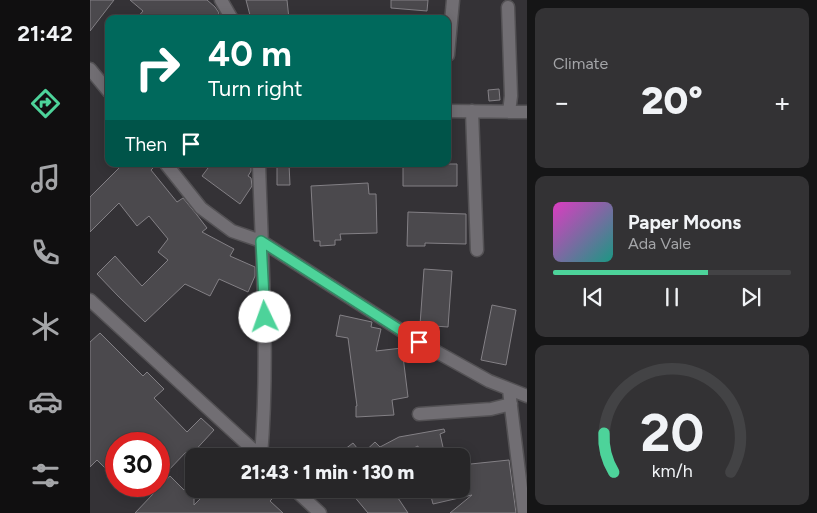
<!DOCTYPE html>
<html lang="en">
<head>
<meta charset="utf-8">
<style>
  body { margin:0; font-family:Figtree,sans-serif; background:#333234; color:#f1f3f6; height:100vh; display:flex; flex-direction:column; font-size:19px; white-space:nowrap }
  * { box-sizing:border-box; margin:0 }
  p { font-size:16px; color:#a4a5a8 }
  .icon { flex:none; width:28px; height:28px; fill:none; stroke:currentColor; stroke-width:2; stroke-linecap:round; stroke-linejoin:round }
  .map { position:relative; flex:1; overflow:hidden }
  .panel { display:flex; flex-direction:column; gap:8px; padding:8px; background:#151516; width:290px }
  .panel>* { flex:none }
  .hud { position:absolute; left:15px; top:15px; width:346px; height:152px; border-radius:10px; box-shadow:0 2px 12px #0003,0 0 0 1px #434345; background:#00695c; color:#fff; overflow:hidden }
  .speed { position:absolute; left:15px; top:432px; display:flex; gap:10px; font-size:25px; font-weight:700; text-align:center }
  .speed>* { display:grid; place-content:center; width:65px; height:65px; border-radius:50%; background:#272628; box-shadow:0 2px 12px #0003,0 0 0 1px #434345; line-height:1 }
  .speed .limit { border:8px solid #d22; background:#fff; color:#111 }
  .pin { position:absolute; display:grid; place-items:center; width:42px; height:42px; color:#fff; margin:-21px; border-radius:10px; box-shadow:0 2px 8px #0006 }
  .me { position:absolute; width:55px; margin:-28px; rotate:357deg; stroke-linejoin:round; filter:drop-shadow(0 0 4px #0008) }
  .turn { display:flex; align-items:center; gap:18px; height:105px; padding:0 20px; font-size:22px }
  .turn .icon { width:65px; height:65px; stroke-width:2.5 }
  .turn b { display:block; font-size:35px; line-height:42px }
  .then { display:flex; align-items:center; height:48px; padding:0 20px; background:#0003; gap:10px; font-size:19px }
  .big { font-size:38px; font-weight:800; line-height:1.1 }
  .panel .widget { flex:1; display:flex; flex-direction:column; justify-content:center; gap:8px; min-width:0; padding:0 18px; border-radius:10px; background:#333234 }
  .panel .dial { align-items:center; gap:0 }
  .dial svg { height:130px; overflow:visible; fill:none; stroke:#434345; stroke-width:7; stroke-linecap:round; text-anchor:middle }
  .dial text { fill:#f1f3f6; stroke:none }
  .song { display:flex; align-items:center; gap:15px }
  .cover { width:60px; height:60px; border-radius:8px; background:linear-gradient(135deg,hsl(310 70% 55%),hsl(170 70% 35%)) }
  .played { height:5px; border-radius:2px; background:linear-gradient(90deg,#4dd39a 65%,#434345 65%) }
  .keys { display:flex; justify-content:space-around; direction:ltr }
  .heat { display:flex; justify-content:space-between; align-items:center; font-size:28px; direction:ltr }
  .trip { position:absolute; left:95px; top:448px; width:285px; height:50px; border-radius:10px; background:#272628; box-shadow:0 2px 12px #0003,0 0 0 1px #434345; font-weight:800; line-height:50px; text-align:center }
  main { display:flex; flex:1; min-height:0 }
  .menu { display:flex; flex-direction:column; width:90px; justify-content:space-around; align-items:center; background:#100f10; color:#a4a5a8 }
  .menu .icon { width:35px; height:35px }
  .menu .active { color:#4dd39a }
  .menu b { font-size:22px; color:#f1f3f6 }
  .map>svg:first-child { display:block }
  .building { fill:#4b494d; stroke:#838085 }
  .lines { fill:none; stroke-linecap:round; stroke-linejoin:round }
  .minor-casing { stroke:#535154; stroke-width:15 }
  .minor { stroke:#716e73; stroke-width:12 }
  .route-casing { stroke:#328964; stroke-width:12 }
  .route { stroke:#4dd39a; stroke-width:9 }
</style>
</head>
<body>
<main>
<nav class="menu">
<b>21:42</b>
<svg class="icon active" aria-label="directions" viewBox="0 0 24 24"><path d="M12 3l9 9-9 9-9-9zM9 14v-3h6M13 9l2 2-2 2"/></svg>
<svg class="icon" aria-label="music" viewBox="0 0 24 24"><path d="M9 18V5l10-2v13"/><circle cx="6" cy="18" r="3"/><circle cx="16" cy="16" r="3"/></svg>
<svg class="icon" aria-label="phone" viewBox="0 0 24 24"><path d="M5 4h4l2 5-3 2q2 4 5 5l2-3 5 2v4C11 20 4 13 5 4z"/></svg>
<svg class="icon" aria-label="climate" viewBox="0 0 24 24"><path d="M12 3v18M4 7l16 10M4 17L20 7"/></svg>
<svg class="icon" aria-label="car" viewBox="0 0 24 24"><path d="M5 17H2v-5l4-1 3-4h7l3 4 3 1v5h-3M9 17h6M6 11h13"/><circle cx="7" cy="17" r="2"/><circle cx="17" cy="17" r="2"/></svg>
<svg class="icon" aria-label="filters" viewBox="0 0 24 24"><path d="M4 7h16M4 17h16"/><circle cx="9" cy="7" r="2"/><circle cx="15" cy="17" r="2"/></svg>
</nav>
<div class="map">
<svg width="437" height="513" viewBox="0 0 437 513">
  <rect width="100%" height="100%" fill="#343236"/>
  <path class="building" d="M0,0H24L0,31Z
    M40,0H117L125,7L129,13L125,19H46L53,11Z
    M156,0H197L199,19H161Z
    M301,0H338L337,11L301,8Z
    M409,89L410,100L399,101L398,90Z
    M33,164H67L61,170L87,202L93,198L107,215L117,228L112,232L144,249L140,256L165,267V276L158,292L129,279L120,296L95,284L55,322L28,296L7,274L25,256L52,286L78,260L68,252L78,239L59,216L47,226L29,203L0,232V197Z
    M121,164H161V171L158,176L161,178L162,186L150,204L112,176Z
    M187,164H199L200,185H187Z
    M313,164H367V186H313Z
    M278,183L279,194H286L287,233L250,234L251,240H245V245L230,246V241H224L221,186Z
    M318,212L376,214V244L335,243V246H317Z
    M334,269L362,271L358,327L330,325Z
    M157,303L166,306V330L150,324Z
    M402,305L426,310L416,365L391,360Z
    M250,315L282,322L281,327L291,329L286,351L312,348L318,397L302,400L304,415L266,417V406H267L258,338L246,336Z
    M10,333L53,376L57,372L74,389L64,398L97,432L111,418L124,430L100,456L96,452L77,472L69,464V444H26V479L7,460L0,467V342Z
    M354,429L355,432L350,434L355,456H330L328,446L307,456H246L263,443L272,454L285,442L290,447L309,437Z
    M419,460L426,513H360L382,495L343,504L339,489H371V465Z
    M80,476L94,490L104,479V505L120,489H178L185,496L180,501L193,513H45Z
    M258,489H318L308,498L318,513H278Z"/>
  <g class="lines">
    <g class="minor-casing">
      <path id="minor" d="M131,0L142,19
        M418,7L421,96L419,112
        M358,55L363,0
        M0,69L19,92
        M358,111L437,112
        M382,111L387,250
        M76,164L111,208L142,231L171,241L329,342L399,381L437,396
        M169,164C172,261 179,359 171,456
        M0,300L170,456
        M419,390L434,513
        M329,414L401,409L421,404
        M204,489L230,513"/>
    </g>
    <use href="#minor" class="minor"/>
  </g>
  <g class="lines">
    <g class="route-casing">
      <path id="route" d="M175,317L171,241L329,342"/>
    </g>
    <use href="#route" class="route"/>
  </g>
</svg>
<div class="speed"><div class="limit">30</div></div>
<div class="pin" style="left:329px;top:342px;background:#d93025"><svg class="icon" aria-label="arrive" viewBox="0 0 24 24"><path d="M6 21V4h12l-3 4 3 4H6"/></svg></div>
<svg class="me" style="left:175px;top:317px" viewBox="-20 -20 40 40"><circle r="19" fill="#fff"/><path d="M0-13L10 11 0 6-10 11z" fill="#4dd39a"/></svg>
<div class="trip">21:43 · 1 min · 130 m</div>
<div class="hud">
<div class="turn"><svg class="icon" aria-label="right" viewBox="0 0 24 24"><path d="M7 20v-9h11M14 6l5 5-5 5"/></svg><div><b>40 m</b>Turn right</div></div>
<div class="then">Then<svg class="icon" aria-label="arrive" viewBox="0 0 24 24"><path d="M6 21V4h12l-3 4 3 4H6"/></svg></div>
</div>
</div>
<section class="panel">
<div class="widget"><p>Climate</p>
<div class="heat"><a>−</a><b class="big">20°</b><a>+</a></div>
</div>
<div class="widget">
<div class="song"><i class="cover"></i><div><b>Paper Moons</b><p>Ada Vale</p></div></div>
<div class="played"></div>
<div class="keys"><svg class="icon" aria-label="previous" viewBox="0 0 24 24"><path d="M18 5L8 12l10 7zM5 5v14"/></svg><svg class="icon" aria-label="pause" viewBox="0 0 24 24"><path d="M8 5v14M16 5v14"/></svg><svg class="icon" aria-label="next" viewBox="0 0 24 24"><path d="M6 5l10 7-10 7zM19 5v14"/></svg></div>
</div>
<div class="widget dial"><svg viewBox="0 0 100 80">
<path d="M14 69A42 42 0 1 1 86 69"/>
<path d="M14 69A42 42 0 0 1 8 45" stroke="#4dd39a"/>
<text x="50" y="56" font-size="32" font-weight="700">20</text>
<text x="50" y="72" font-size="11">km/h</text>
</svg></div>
</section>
</main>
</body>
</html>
